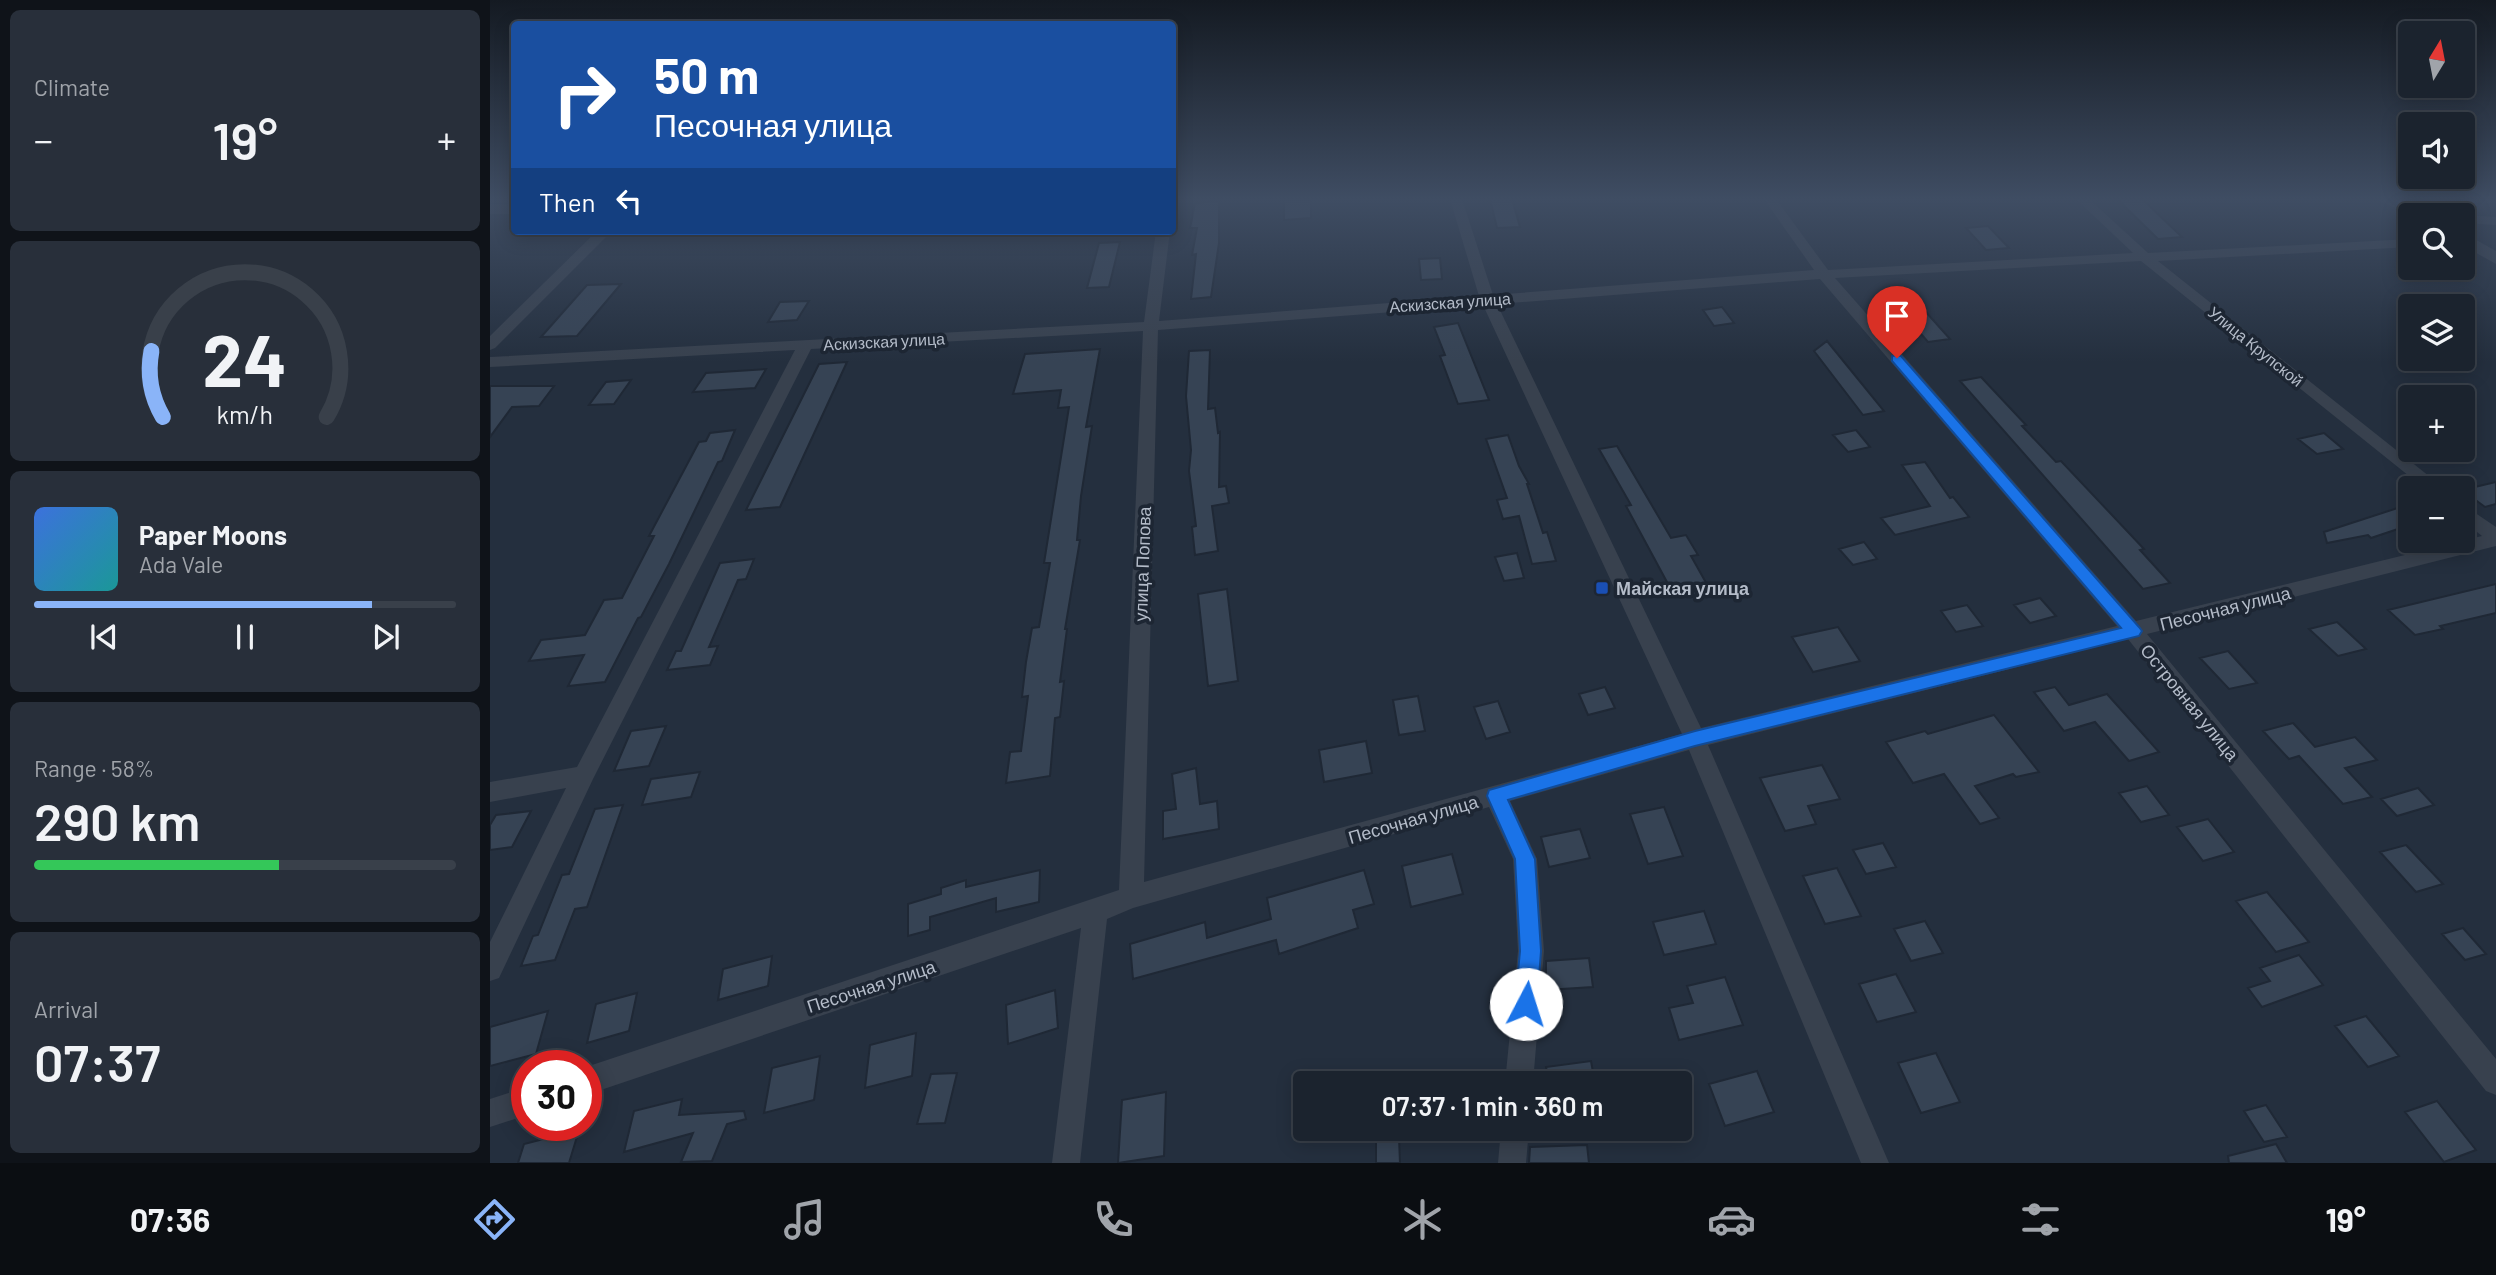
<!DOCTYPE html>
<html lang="en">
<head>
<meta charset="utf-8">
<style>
  body { margin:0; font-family:Barlow,sans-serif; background:#282f3a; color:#f1f3f6; height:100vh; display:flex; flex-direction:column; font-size:26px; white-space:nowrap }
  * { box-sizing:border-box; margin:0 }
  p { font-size:23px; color:#a0a4aa }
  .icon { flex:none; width:38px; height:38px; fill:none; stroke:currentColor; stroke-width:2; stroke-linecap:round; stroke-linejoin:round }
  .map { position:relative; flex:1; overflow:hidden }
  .details { display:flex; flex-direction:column; gap:10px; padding:10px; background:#0f1319; width:490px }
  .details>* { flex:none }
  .top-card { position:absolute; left:21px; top:21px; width:665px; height:214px; border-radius:7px; box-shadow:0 4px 18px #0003,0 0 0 2px #39404a; background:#1a4fa0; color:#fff; overflow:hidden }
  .needle { width:46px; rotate:10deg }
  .fabs { position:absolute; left:1908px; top:21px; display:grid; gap:14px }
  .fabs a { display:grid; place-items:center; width:77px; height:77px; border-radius:7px; background:#1b232e; box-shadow:0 4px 18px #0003,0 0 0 2px #39404a; font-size:35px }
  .speed { position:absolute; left:21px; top:1050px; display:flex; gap:14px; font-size:35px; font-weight:700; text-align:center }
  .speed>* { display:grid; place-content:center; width:91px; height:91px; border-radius:50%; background:#1b232e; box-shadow:0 4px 18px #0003,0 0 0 2px #39404a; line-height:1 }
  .speed .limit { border:10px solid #d22; background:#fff; color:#111 }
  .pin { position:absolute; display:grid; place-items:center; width:60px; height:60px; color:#fff; margin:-72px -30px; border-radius:50% 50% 50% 0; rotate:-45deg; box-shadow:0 0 7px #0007 }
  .pin .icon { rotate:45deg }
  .me { position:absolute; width:77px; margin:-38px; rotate:5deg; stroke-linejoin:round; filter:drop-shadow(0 0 5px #0008) }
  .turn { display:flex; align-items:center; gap:24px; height:147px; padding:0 28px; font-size:32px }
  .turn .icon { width:91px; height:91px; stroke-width:2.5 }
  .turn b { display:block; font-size:49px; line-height:60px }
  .then { display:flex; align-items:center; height:66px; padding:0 28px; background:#0003; gap:14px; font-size:26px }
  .big { font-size:52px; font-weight:600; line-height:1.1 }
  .details .card { flex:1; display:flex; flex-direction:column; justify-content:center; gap:10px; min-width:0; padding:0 24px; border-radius:10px; background:#282f3a }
  .details .dial { align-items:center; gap:0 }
  .dial svg { height:182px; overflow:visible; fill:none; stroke:#39404a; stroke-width:7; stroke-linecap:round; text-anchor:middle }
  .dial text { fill:#f1f3f6; stroke:none }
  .song { display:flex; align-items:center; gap:21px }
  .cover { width:84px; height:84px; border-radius:10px; background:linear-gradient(135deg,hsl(220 70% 55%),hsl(180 70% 35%)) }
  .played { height:7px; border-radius:4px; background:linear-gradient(90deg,#8ab4f8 80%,#39404a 80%) }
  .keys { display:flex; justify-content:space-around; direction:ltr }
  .heat { display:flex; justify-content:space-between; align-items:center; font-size:38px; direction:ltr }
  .charge { height:10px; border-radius:5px; background:linear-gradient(90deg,#34c759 58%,#39404a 0) }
  .trip { position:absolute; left:803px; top:1071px; width:399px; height:70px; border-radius:7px; background:#1b232e; box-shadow:0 4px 18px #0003,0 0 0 2px #39404a; font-weight:600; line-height:70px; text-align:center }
  .dock { display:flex; height:112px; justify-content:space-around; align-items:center; background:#0b0e12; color:#a0a4aa }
  .dock .icon { width:49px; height:49px }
  .dock .active { color:#8ab4f8 }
  .dock b { font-size:32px; color:#f1f3f6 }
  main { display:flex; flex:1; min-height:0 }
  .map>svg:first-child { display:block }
  .building { fill:#364354; stroke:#1f2835; stroke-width:2 }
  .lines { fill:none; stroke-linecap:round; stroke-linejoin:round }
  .minor { fill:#38414e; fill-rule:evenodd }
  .tertiary { fill:#38414e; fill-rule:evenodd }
  .route { fill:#1a73e8; stroke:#114b97; stroke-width:2 }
  .transit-dot { fill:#1a4fb4; stroke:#1d2633; stroke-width:2.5 }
  .labels { text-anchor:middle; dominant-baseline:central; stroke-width:7; stroke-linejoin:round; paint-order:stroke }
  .far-street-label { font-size:16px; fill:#b4bcc9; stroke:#1d2633 }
  .street-label { font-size:18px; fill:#b4bcc9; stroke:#1d2633 }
  .poi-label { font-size:18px; font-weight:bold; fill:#b4bcc9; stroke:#1d2633; text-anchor:start }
</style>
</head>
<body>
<main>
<section class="details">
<div class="card"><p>Climate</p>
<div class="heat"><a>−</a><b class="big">19°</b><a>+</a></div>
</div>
<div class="card dial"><svg viewBox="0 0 100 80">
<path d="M14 69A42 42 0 1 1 86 69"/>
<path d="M14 69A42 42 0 0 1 9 40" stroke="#8ab4f8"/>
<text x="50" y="56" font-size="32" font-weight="700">24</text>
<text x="50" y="72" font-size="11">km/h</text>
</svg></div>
<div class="card">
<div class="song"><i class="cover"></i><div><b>Paper Moons</b><p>Ada Vale</p></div></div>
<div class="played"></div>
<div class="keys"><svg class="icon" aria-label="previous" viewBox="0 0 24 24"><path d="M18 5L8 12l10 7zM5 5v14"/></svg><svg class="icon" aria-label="pause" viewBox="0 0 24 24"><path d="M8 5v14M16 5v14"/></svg><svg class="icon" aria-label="next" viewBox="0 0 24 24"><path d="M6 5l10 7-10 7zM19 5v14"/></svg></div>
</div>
<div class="card"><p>Range · 58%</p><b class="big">290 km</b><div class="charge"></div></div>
<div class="card"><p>Arrival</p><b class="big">07:37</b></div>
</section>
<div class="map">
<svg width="2006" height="1163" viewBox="0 0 2006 1163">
  <rect width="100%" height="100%" fill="#242f3e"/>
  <path class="building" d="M1000,199H1022L1030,227L1007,228Z
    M1627,199H1652L1692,237L1668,239Z
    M794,200H821V218L794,220Z
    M729,201V243L721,297L701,299L706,254L702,255L707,228H700L705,203Z
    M1498,226L1519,248L1496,250L1476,228Z
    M630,242L619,287L597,288L609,243Z
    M950,258L952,279L931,280L929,259Z
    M131,284L87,336L51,337L97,285Z
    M1419,293L1460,339L1438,342L1398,296Z
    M319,301L307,320L278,322L290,302Z
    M1232,307L1244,323L1224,326L1213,310Z
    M968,323L999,400L968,404L950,356L955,355L944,327Z
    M1337,341L1394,411L1373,415L1324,351Z
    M610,349L596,427L602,426L591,496L587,540H590L575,629H577L570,682L574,681L570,717L565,718L560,776L516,783L520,752L531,751L538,696L532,697L536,662L542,628L549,627L560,563H554L579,407L568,408L571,390L523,394L535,354Z
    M720,350L718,409L725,408L728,433L730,432L729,487L736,486L739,503L722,506L728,551L705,555L702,527L706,526L699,471L701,450L696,396L699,351Z
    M357,362L290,507L256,510L329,364Z
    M276,369L265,388L203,392L216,373Z
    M1491,377L1536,425L1532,426L1566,462L1571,461L1654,549L1650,550L1680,583L1653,589L1470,381Z
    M141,380L124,404L99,405L116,382Z
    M0,386H64L49,406L22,407L0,437Z
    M245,430L232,461L228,462L179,564L151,617L148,618L115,682L78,686L94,655L39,661L51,640L95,635L114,600L132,598L164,536H159L209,442L216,441L220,433Z
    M1366,430L1380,447L1358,452L1343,435Z
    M1834,433L1853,449L1827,454L1808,439Z
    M1018,435L1029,466L1039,484H1037L1053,533L1057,532L1066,561L1042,564L1029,516L1013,519L1007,500L1017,498L996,439Z
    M1127,446L1181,538L1196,535L1208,555L1201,556L1219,588L1184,595L1136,506L1141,505L1109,449Z
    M1435,462L1460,498L1463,497L1479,517L1405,535L1391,518L1440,506L1412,465Z
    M2006,482V504L1995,507L1972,490Z
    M1920,504V525L1881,538L1878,535L1837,543L1834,532Z
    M1374,542L1387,559L1363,565L1349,549Z
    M1027,553L1034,578L1014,581L1005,557Z
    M264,559L256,579L248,580L219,647L228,646L220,665L177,670L186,651H191L230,563Z
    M2006,584V613L1950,626L1953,629L1925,635L1898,610Z
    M737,589L748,681L718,686L708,594Z
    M1550,598L1566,616L1540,623L1524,605Z
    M1477,605L1493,626L1466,632L1451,611Z
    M1847,622L1876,649L1848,656L1819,629Z
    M1348,627L1370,661L1323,672L1302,637Z
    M1738,651L1767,683L1739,689L1710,658Z
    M1115,687L1125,708L1098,715L1089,694Z
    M1565,687L1579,705L1617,694L1669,752L1639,761L1605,722L1574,731L1544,692Z
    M928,696L935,731L909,735L903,700Z
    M1008,701L1020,732L996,739L984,707Z
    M1504,715L1549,772L1526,777L1523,774L1485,786L1509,818L1490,824L1454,774L1423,783L1396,742L1435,731L1438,734Z
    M1803,723L1825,747L1865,737L1887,760L1855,768L1882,797L1853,804L1809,756L1799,759L1773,731Z
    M176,726L159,766L124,771L141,731Z
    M876,741L882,773L834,782L829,750Z
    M1332,765L1350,799L1318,806L1326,824L1295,831L1270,778Z
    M706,768L710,804L727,801L729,829L673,839V811L686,809L682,774Z
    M210,772L201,797L152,805L161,779Z
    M1657,786L1679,815L1651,822L1629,793Z
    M1928,788L1944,805L1907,816L1891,799Z
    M133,805L97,907L85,909L65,960L31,966L43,936L48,935L72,875L79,874L105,809Z
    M1174,807L1193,856L1158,864L1140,814Z
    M41,811L22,847L0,850V825L6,815Z
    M1718,819L1744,852L1713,861L1687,827Z
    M1090,829L1100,858L1059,867L1051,837Z
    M1393,843L1406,867L1376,874L1363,850Z
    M1916,845L1953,884L1926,892L1890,852Z
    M962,854L973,894L921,907L912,866Z
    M1347,868L1371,916L1335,924L1313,876Z
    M550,870L549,902L506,912V898L440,917V930L418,936V904L451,894V888L476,880V887Z
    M874,870L884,904L863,910L868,928L789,954L786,940L643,979L640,944L715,922L717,938L781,919L777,898Z
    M1777,892L1819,942L1786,952L1746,901Z
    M1214,911L1226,944L1174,955L1163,922Z
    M1435,921L1453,953L1421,961L1404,929Z
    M1973,928L1996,954L1975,960L1952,934Z
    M1809,955L1833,985L1772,1007L1758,988L1780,981L1770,968Z
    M282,956L278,986L228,1000L233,969Z
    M1099,958L1103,987L1056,990V961Z
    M1406,974L1426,1012L1387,1022L1369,984Z
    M1235,977L1253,1025L1189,1040L1179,1008L1203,1003L1197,986Z
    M565,990L568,1028L518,1044L516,1005Z
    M147,993L139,1031L97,1043L106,1004Z
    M58,1011L46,1054L0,1066V1027Z
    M1876,1016L1909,1056L1878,1067L1845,1026Z
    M426,1033L422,1076L375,1088L380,1045Z
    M1446,1053L1470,1102L1431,1113L1408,1063Z
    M330,1056L324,1100L274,1113L282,1068Z
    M1101,1061L1105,1083H1059L1056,1067Z
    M1267,1071L1284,1112L1235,1126L1219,1084Z
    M467,1073L455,1123L427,1124L441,1074Z
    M676,1092L674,1156L628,1163L632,1100Z
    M192,1099L189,1115L254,1111L256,1119L237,1124L222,1161L191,1162L203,1133L134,1152L144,1111Z
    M1947,1101L1986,1150L1954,1162L1915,1112Z
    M1776,1105L1797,1137L1774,1142L1754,1111Z
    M89,1130L79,1163H28L34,1144Z
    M909,1137L910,1163H886V1139Z
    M1786,1144L1797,1163H1739L1738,1156Z
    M1097,1145L1099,1163H1039L1040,1147Z"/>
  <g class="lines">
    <path class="minor" d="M960,199H972L1003,295L1324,270L1274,199H1286L1338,270L1643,253L1586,199H1599L1658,253L1920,239V247L1668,261L1954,488H1934L1651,261L1345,278L1646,621L1992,536L1972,520V504L2006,527V546L1657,634L2006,1059V1095L1996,1091L1638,639L1218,745L1399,1163H1371L1199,750L1020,801L1047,859L1054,951L1043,1083H1015L1028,951L1023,859L999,807L643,908L617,919L590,1163H562L591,928L96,1095V1067L629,890L653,331L321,349L103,779L9,978L0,981V942L76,788L0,802V782L87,767L305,350L0,367V357L654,322L666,231H680L669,321L989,296ZM1330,279L1627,626L1211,728L1007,304ZM993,305L1192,734L654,882L668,330Z
      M1971,215H1972L2006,217V225L1972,223Z
      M107,231H122L5,348L0,350V336Z
      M37,1087V1115L0,1127V1099Z
      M1011,1129H1039L1036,1163H1008Z"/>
    <path class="tertiary" d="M1889,199H1912L1945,211L1947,215H1924L1891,202Z
      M0,204H24V214H0Z
      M1972,232L2006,251V264L1972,245Z"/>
  </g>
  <linearGradient id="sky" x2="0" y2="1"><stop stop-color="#141a22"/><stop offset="0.55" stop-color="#3f4d63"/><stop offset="1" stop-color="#3f4d63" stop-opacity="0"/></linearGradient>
  <rect width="2006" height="362" fill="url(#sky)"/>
  <path class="route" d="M1407,355L1411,356L1649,627L1652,631L1649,636L1205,746L1018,800L1045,859L1051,951L1047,1004L1044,1012L1036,1015L1029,1012L1025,1004L1030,951L1025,859L997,796L999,790L1205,731L1631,628L1402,361V356Z"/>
  <rect class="transit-dot" x="1105" y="581" width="14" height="14" rx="3.5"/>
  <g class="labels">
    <g class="far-street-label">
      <text transform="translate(960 302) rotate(-4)">Аскизская улица</text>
      <text transform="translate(394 341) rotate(-3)">Аскизская улица</text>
      <text transform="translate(1766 346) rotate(39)">Улица Крупской</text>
    </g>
    <g class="street-label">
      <text transform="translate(652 564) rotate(-88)">улица Попова</text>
      <text transform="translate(1735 608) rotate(-14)">Песочная улица</text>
      <text transform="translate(1700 702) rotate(51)">Островная улица</text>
      <text transform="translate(923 819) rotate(-16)">Песочная улица</text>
      <text transform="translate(381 986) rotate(-18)">Песочная улица</text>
    </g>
    <g class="poi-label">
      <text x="1126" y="588">Майская улица</text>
    </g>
  </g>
</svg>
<div class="fabs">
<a><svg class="needle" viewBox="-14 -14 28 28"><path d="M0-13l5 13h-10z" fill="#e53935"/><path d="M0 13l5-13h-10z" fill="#a0a4aa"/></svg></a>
<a><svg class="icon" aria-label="sound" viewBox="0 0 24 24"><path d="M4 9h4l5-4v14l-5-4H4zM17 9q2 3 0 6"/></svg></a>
<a><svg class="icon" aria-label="search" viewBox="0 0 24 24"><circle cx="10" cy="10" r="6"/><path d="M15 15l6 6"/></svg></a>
<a><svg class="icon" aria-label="layers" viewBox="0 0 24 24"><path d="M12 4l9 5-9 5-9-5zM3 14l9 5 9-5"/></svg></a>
<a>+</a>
<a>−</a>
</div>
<div class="speed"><div class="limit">30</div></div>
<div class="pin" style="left:1407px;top:358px;background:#d93025"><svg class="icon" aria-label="arrive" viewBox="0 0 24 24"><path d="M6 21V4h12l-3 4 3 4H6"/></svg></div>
<svg class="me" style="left:1036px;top:1004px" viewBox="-20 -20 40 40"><circle r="19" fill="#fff"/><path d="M0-13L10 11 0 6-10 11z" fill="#1a73e8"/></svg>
<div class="trip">07:37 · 1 min · 360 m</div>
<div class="top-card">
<div class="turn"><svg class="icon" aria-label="right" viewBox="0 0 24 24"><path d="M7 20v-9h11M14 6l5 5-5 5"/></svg><div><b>50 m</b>Песочная улица</div></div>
<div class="then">Then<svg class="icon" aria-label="left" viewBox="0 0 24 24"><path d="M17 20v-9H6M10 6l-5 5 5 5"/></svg></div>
</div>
</div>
</main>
<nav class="dock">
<b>07:36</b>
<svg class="icon active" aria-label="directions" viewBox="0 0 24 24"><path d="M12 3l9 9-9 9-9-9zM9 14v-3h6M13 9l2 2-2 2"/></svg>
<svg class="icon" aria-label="music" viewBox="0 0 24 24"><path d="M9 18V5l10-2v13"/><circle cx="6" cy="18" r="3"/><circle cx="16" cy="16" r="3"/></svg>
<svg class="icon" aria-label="phone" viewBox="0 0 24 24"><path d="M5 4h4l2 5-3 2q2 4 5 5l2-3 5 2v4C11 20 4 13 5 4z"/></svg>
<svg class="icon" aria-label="climate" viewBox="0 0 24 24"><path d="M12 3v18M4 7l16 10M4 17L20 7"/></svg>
<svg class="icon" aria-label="car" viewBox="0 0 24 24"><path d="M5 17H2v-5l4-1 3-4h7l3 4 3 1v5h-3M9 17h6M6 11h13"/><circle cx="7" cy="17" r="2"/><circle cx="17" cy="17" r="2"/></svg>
<svg class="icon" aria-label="filters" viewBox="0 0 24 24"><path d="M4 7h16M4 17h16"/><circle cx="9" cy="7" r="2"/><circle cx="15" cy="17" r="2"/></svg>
<b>19°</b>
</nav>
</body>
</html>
